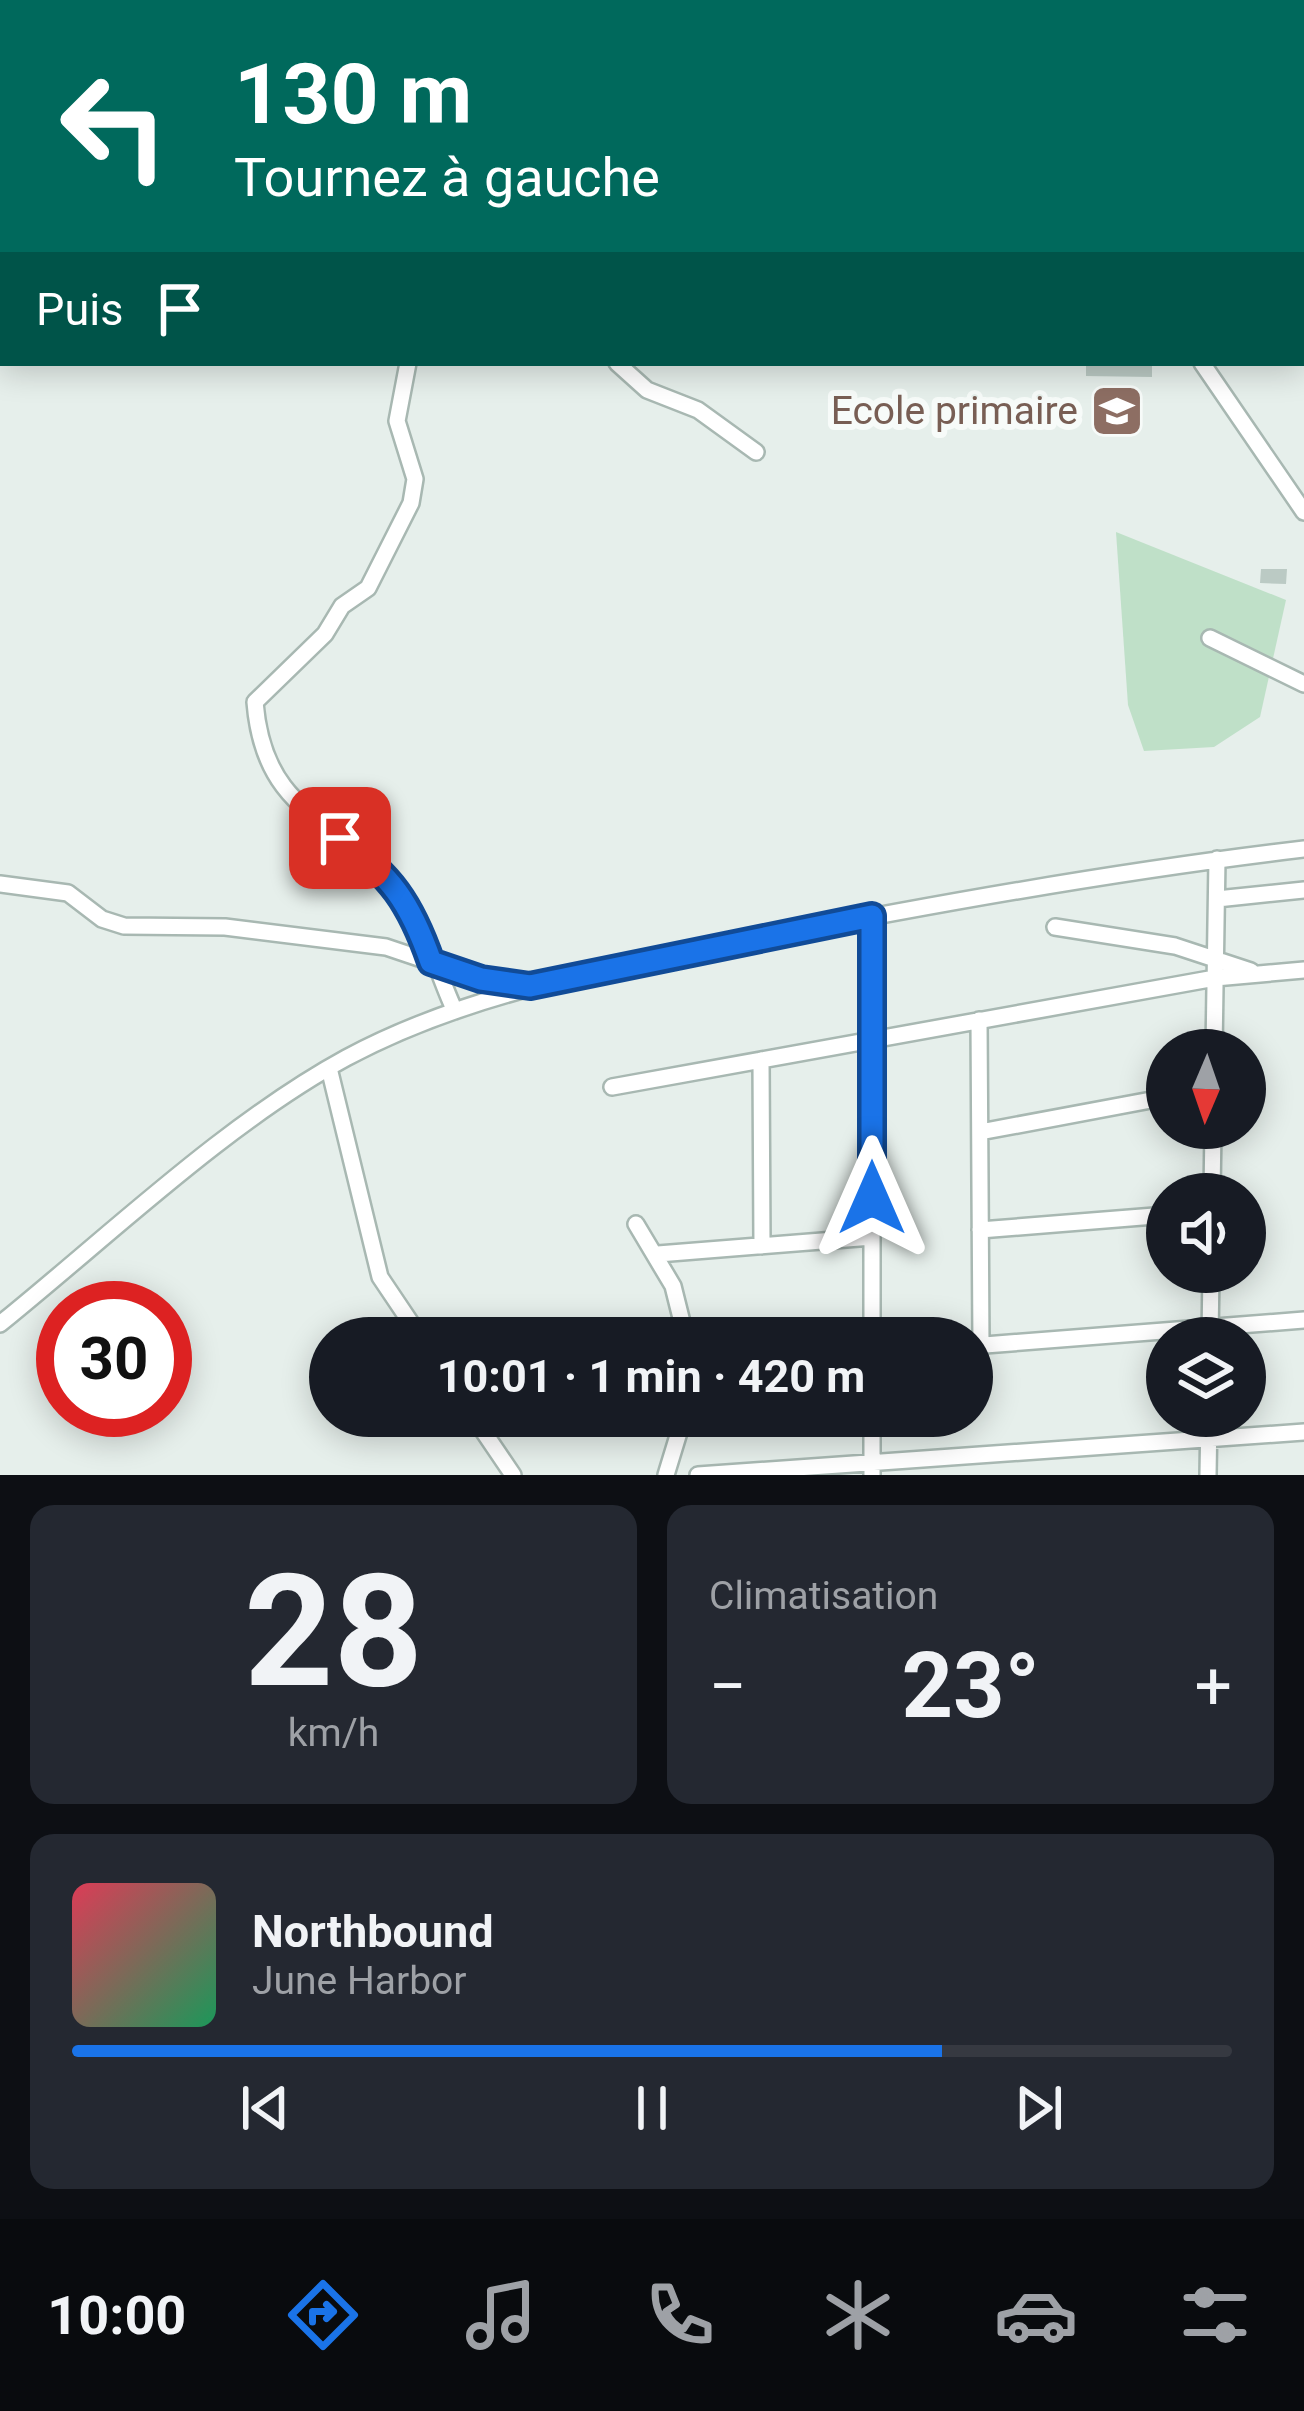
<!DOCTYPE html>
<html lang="fr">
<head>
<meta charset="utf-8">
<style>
  body { margin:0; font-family:Roboto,sans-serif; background:#242831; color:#f1f3f6; height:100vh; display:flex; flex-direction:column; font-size:45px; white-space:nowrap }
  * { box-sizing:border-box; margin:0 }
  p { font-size:39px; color:#9ea1a6 }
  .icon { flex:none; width:66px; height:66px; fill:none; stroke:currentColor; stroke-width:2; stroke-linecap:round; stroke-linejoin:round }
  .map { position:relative; height:1475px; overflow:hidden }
  .details { display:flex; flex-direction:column; gap:30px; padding:30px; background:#0d0f14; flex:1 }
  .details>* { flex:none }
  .top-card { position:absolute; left:0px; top:0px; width:1305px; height:366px; box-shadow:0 6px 30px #0003; background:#00695c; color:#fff; overflow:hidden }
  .needle { width:78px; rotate:182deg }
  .buttons { position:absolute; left:1146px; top:1029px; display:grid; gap:24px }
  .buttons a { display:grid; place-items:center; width:120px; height:120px; border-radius:50%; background:#171b24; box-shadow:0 6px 30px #0003; font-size:60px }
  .speed { position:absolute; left:36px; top:1281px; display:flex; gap:24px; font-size:60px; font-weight:700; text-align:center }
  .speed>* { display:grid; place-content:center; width:156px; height:156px; border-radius:50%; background:#171b24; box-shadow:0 6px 30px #0003; line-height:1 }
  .speed .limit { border:18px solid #d22; background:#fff; color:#111 }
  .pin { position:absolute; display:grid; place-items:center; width:102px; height:102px; color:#fff; margin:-51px; border-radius:24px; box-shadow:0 6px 18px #0006 }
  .me { position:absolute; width:132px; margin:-66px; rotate:0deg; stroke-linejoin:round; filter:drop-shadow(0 0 9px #0008) }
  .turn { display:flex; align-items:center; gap:42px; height:252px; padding:0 36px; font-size:54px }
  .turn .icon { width:156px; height:156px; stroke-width:2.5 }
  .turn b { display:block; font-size:84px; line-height:102px }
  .then { display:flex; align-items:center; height:114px; padding:0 36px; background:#0003; gap:24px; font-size:45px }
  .big { font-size:90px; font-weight:700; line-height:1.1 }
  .details .widget { flex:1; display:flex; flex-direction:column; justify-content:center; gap:18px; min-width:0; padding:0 42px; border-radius:24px; background:#242831 }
  .details .dial { align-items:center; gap:0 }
  .dial b { font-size:156px; line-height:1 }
  .song { display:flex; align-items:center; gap:36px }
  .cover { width:144px; height:144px; border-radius:18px; background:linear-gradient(135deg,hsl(350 70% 55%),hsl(150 70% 35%)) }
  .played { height:12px; border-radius:6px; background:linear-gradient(90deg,#1a73e8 75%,#363941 75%) }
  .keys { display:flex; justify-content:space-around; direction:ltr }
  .heat { display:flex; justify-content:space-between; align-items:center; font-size:66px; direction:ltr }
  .details .tiles { flex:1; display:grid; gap:30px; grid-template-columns:1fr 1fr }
  .widget:last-child { grid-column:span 2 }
  .trip { position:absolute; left:309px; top:1317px; width:684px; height:120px; border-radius:60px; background:#171b24; box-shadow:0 6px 30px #0003; font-weight:700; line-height:120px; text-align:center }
  .tab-bar { display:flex; height:192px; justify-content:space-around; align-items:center; background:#090b0e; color:#9ea1a6 }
  .tab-bar .icon { width:84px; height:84px }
  .tab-bar .on { color:#1a73e8 }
  .tab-bar b { font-size:54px; color:#f1f3f6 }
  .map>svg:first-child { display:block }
  .green { fill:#bfe0c8 }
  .building { fill:#bbcac4 }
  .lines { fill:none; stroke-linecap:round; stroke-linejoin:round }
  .minor-casing { stroke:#a8b8b2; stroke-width:20 }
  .minor { stroke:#fff; stroke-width:15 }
  .route-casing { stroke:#114b97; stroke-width:30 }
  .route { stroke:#1a73e8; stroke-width:21 }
  .labels { text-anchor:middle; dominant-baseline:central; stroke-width:12; stroke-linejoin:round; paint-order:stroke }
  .education-label { font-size:39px; fill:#785e54; stroke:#f7fbf9; text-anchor:end }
</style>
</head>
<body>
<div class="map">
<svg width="1304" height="1475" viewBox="0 0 1304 1475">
  <rect width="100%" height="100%" fill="#e6efeb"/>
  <path class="green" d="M1116,532L1286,600L1260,717L1214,747L1144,751L1128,705Z"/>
  <path class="building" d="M1086,363H1152V377L1086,376Z
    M1261,569H1287L1286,584L1260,583Z"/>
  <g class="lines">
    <g class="minor-casing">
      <path id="minor" d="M235,0L241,3
        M1038,0L1039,3
        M408,363L397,421L415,479L411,503L368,588L342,606L325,634L255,702C265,830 359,818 412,908C428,935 440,980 455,1011
        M617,363L647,390L698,410L756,452
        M1202,363L1304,512
        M1210,638L1304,684
        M0,884L68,893L102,919L124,926L225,927L386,947L481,979L521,985
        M1217,899L1304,890
        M872,916V1338
        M1055,927L1175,946L1251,971
        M979,1020L981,1346
        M1214,1050L1217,859
        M761,1060L762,1246
        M329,1068L380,1277L421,1338
        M612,1087L1215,978L1304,970
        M980,1132L1167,1097
        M1212,1194L1213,1128
        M636,1224L673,1286L686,1338
        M980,1230L1167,1215
        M658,1254L872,1237
        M0,1324C109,1236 225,1124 346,1058C471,991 609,969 747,941C932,904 1117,871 1304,849
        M1210,1338L1211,1272
        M972,1346L1304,1320
        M473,1416L513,1475
        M872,1416V1475
        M666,1475L684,1416
        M698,1475L1304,1432
        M1208,1475L1209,1416"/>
    </g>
    <use href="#minor" class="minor"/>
  </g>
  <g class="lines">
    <g class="route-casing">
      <path id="route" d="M340,838C391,876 410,902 431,962L481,979L530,986L872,916V1198"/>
    </g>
    <use href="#route" class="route"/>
  </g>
  <defs>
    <g id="school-square" transform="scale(2.7)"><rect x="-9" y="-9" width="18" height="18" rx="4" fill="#8d6e63" stroke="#f7fbf9"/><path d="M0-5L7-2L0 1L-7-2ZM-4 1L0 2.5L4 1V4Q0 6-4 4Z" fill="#fff"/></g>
  </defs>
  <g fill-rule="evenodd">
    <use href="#school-square" x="1117" y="411"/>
  </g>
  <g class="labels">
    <g class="education-label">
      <text x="1078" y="411">Ecole primaire</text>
    </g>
  </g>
</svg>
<div class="buttons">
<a><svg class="needle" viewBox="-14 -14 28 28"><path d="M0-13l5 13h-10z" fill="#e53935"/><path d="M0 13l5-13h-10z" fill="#9ea1a6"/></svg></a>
<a><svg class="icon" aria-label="sound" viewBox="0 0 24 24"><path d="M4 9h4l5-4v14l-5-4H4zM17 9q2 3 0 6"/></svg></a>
<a><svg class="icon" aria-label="layers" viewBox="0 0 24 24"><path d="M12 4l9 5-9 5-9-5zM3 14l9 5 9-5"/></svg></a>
</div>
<div class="speed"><div class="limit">30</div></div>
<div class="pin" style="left:340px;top:838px;background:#d93025"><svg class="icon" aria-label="arrive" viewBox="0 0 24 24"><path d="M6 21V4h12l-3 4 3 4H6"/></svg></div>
<svg class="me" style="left:872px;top:1198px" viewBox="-20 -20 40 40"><path d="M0-17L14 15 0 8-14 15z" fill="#1a73e8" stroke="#fff" stroke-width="4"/></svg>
<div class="trip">10:01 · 1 min · 420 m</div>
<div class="top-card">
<div class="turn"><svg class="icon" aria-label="left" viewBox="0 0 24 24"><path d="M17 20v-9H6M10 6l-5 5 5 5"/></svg><div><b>130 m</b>Tournez à gauche</div></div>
<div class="then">Puis<svg class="icon" aria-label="arrive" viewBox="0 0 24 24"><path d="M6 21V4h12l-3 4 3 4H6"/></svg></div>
</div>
</div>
<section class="details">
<div class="tiles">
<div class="widget dial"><b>28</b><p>km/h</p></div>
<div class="widget"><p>Climatisation</p>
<div class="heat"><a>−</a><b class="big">23°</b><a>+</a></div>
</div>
<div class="widget">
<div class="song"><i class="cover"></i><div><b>Northbound</b><p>June Harbor</p></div></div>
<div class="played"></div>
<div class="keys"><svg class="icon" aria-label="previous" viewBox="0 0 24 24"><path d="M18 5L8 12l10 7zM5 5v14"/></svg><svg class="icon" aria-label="pause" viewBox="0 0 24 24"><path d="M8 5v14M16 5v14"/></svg><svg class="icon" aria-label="next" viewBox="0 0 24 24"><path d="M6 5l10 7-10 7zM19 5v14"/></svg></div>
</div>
</div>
</section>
<nav class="tab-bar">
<b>10:00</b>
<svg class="icon on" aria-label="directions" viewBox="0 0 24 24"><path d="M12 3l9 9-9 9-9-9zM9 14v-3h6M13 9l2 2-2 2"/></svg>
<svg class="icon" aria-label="music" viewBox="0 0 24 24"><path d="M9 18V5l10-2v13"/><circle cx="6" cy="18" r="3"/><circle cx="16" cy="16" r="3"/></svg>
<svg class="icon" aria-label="phone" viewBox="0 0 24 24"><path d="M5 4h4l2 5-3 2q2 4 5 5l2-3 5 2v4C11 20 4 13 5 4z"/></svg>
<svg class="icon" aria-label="climate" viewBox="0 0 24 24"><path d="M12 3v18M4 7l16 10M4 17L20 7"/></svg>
<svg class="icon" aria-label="car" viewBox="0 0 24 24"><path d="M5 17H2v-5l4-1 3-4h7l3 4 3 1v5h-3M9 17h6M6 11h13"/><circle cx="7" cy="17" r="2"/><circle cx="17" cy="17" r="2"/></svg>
<svg class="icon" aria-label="filters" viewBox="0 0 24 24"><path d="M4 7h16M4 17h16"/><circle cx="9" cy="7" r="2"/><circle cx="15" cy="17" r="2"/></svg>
</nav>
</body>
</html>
